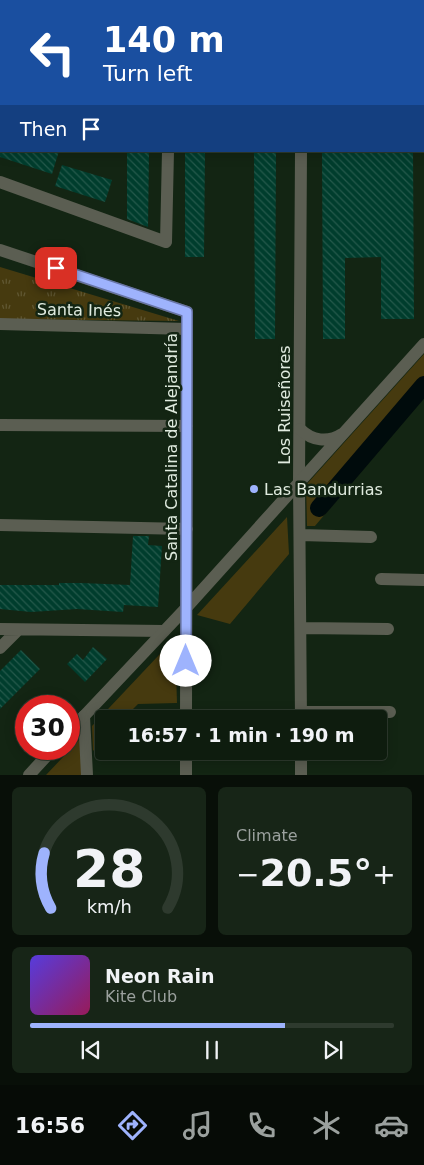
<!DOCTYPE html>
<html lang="en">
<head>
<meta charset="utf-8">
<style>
  body { margin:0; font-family:"DejaVu Sans",sans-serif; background:#172517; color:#f1f3f6; height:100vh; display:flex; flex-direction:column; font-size:19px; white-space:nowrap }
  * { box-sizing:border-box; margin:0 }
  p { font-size:16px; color:#9ba19e }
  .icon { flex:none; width:28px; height:28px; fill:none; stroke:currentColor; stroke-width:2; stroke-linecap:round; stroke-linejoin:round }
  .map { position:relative; height:775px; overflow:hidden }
  .sheet { display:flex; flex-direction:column; gap:12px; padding:12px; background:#080f08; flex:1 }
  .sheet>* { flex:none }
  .top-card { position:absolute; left:0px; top:0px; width:425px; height:152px; box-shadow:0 2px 12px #0003,0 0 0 1px #2e3a2e; background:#1a4fa0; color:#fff; overflow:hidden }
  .speed { position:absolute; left:15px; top:695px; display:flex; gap:10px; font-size:25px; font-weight:700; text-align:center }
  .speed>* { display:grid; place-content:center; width:65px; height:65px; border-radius:50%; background:#0e1c0e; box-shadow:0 2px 12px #0003,0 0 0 1px #2e3a2e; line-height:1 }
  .speed .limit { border:8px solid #d22; background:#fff; color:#111 }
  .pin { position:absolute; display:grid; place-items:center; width:42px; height:42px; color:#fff; margin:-21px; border-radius:10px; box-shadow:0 2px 8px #0006 }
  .me { position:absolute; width:55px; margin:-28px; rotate:0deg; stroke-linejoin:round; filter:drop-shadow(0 0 4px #0008) }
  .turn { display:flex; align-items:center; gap:18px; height:105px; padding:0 20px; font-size:22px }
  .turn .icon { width:65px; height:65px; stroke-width:2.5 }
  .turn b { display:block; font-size:35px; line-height:42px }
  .then { display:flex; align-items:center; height:48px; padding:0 20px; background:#0003; gap:10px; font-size:19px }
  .big { font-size:38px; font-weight:600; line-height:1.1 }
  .sheet .widget { flex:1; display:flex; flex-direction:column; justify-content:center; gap:8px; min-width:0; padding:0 18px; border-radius:8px; background:#172517 }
  .sheet .dial { align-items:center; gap:0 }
  .dial svg { height:130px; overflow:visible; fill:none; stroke:#2e3a2e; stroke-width:7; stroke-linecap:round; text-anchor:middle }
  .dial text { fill:#f1f3f6; stroke:none }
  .song { display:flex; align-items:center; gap:15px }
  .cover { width:60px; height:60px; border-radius:8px; background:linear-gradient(135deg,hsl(250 70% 55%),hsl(330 70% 35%)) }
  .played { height:5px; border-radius:2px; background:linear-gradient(90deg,#9eb3fd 70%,#2e3a2e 70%) }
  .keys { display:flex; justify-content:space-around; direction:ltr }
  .heat { display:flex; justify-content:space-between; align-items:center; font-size:28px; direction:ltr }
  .sheet .tiles { flex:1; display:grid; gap:12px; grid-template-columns:1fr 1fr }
  .widget:last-child { grid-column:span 2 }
  .trip { position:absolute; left:95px; top:710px; width:292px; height:50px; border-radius:5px; background:#0e1c0e; box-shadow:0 2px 12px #0003,0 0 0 1px #2e3a2e; font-weight:600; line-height:50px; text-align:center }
  .tabs { display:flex; height:80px; justify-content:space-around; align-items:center; background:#060b06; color:#9ba19e }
  .tabs .icon { width:35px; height:35px }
  .tabs .active { color:#9eb3fd }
  .tabs b { font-size:22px; color:#f1f3f6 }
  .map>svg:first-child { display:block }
  .green { fill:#463a0f }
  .park { fill:url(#park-tufts) }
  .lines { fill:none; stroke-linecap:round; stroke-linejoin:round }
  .canal { stroke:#000b0c; stroke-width:18 }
  .building { fill:url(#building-back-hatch) }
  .minor { stroke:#5b5e52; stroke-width:12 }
  .tertiary { stroke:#5b5e52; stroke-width:12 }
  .route-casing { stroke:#6774a4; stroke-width:12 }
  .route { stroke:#9eb3fd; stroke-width:9 }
  .poi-dot { fill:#9eb3fd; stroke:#132513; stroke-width:2 }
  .labels { text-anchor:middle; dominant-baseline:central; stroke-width:5; stroke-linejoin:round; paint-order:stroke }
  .street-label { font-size:16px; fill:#e0ebdf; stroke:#132513 }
  .poi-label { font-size:16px; fill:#e0ebdf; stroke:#132513; text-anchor:start }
</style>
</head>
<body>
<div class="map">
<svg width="424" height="775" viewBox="0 0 424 775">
  <defs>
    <pattern id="park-tufts" width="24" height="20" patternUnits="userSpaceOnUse" patternTransform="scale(1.25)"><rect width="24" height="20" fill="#463a0f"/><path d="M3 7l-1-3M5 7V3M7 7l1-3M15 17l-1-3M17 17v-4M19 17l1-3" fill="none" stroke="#605732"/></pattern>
    <pattern id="building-back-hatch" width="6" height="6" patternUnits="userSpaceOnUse" patternTransform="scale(1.25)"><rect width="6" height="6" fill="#003d2d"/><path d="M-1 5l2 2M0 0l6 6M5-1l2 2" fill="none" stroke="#25594b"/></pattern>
  </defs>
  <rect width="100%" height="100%" fill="#132513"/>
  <path class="green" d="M424,354V397L315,526H307L306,485Z
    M287,517L289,554L230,624L197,615Z
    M175,638L177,703L138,704L123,719H104V739L93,751L92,726Z
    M81,738L84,775H46Z"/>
  <path class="park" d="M0,267L179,321L0,319Z"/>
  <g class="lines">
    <path class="canal" d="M319,508L424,385"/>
  </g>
  <path class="building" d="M0,151H59L52,174L0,157Z
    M127,151H149L148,227L127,219Z
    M185,151H205L204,257H185Z
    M254,151H276L275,339H255Z
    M322,151H413L414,319H381V257L345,258V339H323Z
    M62,165L112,180L105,202L55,186Z
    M133,536H149L148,545L162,546L158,607L124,605L123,612L77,609L31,612L0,609V585H59V583H81L130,585Z
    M93,647L107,659L85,682L67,664L77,654L83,660Z
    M21,650L40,669L0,709V671Z"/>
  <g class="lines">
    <path class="minor" d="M36,1V0
      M302,1V0
      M0,101L1,97
      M301,151L299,482L301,719
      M0,182L166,242L168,151
      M0,250L187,312L186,719
      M0,324L187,329
      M0,425L187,426
      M0,525L187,529
      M301,535L371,537
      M381,579L424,580
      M302,628L388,629
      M0,629L164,631
      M0,648L18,630
      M301,712H390
      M84,716L87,775
      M186,775V751
      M301,775V751"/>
    <path class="tertiary" d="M300,429C312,441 328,443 342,434
      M69,732L186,608L424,344
      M29,775L53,749"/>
  </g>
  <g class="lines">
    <g class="route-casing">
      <path id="route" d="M56,268L187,312L186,661"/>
    </g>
    <use href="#route" class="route"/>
  </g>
  <circle class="poi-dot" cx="254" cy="489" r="5"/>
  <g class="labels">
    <g class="street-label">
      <text transform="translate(79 310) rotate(1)">Santa Inés</text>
      <text transform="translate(284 405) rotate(-90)">Los Ruiseñores</text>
      <text transform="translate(171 447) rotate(-90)">Santa Catalina de Alejandría</text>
    </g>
    <g class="poi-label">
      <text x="264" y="489">Las Bandurrias</text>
    </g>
  </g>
</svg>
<div class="speed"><div class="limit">30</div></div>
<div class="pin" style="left:56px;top:268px;background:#d93025"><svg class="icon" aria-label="arrive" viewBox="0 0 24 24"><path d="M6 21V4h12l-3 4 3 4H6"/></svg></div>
<svg class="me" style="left:186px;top:661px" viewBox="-20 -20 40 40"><circle r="19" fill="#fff"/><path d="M0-13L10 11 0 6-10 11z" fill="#9eb3fd"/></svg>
<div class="trip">16:57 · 1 min · 190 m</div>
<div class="top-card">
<div class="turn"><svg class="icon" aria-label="left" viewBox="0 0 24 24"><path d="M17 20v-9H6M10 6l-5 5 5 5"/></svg><div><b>140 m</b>Turn left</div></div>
<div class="then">Then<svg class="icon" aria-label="arrive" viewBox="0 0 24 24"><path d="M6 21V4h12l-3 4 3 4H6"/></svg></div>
</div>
</div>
<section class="sheet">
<div class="tiles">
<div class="widget dial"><svg viewBox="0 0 100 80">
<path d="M14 69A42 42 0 1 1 86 69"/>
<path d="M14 69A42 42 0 0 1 10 35" stroke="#9eb3fd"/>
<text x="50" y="56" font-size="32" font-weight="700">28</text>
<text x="50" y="72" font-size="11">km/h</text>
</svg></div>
<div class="widget"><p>Climate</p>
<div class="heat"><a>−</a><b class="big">20.5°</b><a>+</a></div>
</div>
<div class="widget">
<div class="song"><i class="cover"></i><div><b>Neon Rain</b><p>Kite Club</p></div></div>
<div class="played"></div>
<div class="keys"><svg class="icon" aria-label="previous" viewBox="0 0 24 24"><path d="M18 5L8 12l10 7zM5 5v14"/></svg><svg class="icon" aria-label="pause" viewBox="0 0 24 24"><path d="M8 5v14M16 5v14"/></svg><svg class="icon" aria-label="next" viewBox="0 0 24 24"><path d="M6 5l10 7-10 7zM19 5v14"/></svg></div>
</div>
</div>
</section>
<nav class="tabs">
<b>16:56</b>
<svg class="icon active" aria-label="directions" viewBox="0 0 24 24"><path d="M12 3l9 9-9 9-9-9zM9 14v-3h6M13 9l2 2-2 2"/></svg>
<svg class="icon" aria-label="music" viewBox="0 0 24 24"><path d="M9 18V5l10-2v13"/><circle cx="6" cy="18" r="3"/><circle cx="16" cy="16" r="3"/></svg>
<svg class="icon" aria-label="phone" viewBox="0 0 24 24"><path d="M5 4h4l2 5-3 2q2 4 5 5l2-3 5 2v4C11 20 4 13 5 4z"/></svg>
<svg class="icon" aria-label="climate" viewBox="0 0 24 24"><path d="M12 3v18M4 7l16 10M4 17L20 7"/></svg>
<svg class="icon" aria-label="car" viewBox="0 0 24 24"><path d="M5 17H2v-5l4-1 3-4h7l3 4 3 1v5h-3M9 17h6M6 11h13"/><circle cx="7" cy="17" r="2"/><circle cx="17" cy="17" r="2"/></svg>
</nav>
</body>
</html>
